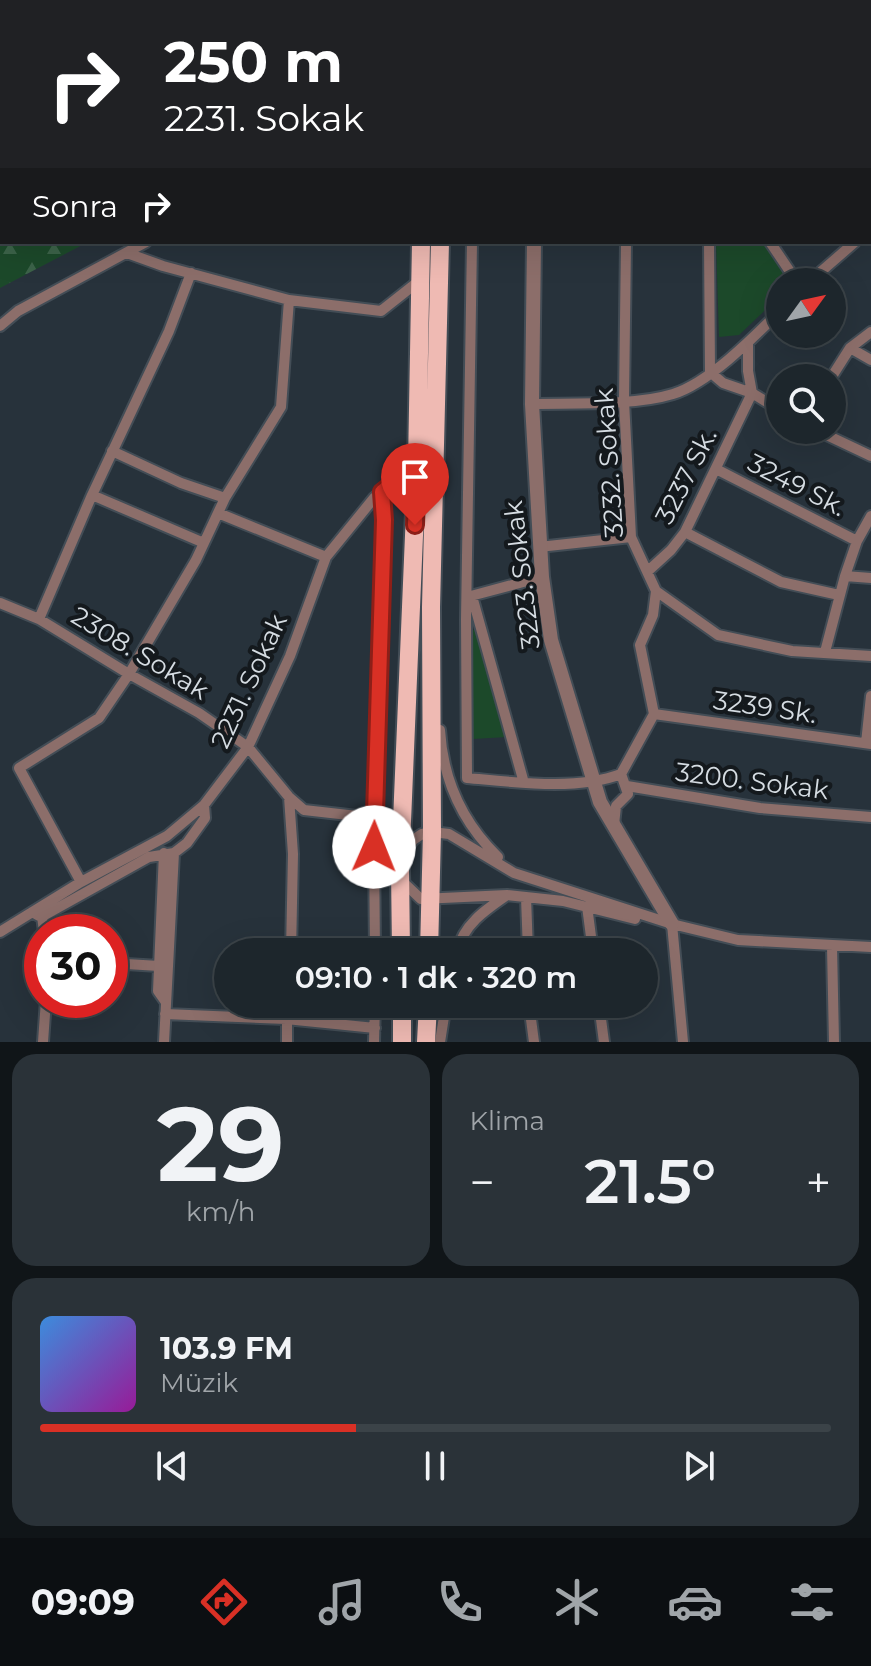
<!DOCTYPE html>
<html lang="tr">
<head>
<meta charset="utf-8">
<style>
  body { margin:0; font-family:Montserrat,sans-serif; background:#2a3238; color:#f1f3f6; height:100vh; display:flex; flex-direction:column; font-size:30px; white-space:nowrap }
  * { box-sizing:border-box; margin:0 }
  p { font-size:26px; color:#a0a5a9 }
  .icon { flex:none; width:44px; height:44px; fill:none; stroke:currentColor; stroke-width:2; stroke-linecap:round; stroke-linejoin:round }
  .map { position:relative; height:1042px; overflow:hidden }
  .side { display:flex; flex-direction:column; gap:12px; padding:12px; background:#101518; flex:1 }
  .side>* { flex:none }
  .banner { position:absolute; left:0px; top:0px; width:872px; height:244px; box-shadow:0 8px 32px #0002,0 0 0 2px #3b4348; background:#202124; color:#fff; overflow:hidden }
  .needle { width:52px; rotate:57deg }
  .tools { position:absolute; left:766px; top:268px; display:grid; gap:16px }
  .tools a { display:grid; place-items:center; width:80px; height:80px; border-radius:50%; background:#1d262c; box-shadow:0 8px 32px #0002,0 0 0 2px #3b4348; font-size:40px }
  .speed { position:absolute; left:24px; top:914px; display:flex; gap:16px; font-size:40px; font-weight:700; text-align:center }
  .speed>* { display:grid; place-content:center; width:104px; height:104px; border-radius:50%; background:#1d262c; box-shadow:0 8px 32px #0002,0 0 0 2px #3b4348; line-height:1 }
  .speed .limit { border:12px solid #d22; background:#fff; color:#111 }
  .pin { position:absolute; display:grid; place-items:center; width:68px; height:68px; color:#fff; margin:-82px -34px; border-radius:50% 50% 50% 0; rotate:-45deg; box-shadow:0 0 8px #0007 }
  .pin .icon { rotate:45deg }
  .me { position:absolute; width:88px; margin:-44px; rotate:1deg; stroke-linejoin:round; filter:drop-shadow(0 0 6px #0008) }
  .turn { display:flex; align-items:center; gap:28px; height:168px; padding:0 32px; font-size:36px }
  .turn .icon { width:104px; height:104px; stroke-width:2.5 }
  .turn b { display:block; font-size:56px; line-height:68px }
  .then { display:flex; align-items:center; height:76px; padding:0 32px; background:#0003; gap:16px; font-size:30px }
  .big { font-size:60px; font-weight:600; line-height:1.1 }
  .side .card { flex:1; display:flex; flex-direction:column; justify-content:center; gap:12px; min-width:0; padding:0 28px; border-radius:24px; background:#2a3238 }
  .side .dial { align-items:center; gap:0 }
  .dial b { font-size:104px; line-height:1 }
  .song { display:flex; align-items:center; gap:24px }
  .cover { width:96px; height:96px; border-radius:12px; background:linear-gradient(135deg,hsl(210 70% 55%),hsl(300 70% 35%)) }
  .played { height:8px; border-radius:4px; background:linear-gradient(90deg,#d93025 40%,#3b4348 40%) }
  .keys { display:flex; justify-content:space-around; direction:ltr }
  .heat { display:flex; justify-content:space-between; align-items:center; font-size:44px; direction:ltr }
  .side .tiles { flex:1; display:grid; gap:12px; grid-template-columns:1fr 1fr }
  .card:last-child { grid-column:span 2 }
  .trip { position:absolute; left:214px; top:938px; width:444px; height:80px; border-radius:40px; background:#1d262c; box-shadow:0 8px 32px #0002,0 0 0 2px #3b4348; font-weight:600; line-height:80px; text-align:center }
  .tabs { display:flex; height:128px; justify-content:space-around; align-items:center; background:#0c0f12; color:#a0a5a9 }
  .tabs .icon { width:56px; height:56px }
  .tabs .on { color:#d93025 }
  .tabs b { font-size:36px; color:#f1f3f6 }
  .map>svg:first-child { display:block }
  .green { fill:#1c492a }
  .forest { fill:url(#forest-firs) }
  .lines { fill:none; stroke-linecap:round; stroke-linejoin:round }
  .minor-casing { stroke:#434d56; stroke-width:14 }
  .tertiary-casing { stroke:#434d56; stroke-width:18 }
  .trunk-casing { stroke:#434d56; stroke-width:22 }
  .minor { stroke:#8c6e6a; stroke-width:10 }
  .tertiary { stroke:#8c6e6a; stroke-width:14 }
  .trunk { stroke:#efbab3; stroke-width:18 }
  .route-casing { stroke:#8d1f18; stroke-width:20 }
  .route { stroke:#d93025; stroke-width:14 }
  .labels { text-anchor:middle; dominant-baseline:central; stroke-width:8; stroke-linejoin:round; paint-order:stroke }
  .street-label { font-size:26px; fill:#d5dce2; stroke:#14191d }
</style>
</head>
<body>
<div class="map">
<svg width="871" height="1042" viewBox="0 0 871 1042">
  <defs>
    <pattern id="forest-firs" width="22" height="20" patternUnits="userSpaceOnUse" patternTransform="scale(2)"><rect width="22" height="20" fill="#1c492a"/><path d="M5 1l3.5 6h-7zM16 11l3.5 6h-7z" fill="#3c6349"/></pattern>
  </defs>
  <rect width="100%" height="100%" fill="#27323b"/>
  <path class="green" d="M716,242H763L789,282H780V296L739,335L719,337Z
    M476,628L507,737L473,739L472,631Z"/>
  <path class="forest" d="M0,0L22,2H2V242H88L0,288Z"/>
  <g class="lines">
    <g class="minor-casing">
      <path id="minor" d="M842,0L843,2
        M476,2L477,0
        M640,2L644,0
        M710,2L714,0
        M870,51L871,53
        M870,68H871
        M870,220L871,222
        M472,242L466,619L467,778C513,782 577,791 621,774L628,794L616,806L614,825
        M626,242L624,401L631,537L656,591L718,635L792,651L871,656
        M770,242L797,282
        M127,253L163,266L289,300L381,311L419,281
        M809,282L855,242
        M0,326L18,311L146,242
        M748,344V371L752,393L780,410
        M850,348L871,360
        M831,378L850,348L871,332
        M532,404C573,403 634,406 673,394C709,383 754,337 780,311
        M816,430L871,456
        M112,451L181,483L225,498
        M716,469L857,541
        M92,495L204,543
        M218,513L326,557
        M685,532L781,582L839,595
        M539,547L631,537
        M648,571L671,550L685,532L752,393L723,383L710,372L709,242
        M845,576L857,541L871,516
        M472,596L524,783
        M467,597L542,577
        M0,603L39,619L129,674L199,713L248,747L289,797L304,810L375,818
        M39,619L92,495L169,331L191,273
        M825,652L845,576L871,578
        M654,714L871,744
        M440,730C443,781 462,822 498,857
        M866,743L871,696
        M621,774L654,714L640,645L653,615L656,591
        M627,786L760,808L871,817
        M289,797L293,854L291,952
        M164,853L158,991L165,1001
        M404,854L413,840L422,834L432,832L449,834L514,873L672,924L738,940L871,947
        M401,880L421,899L507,895L563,901L635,919
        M81,882L19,768L99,718L129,674L196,560L225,498L281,407L289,300
        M526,897L528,952
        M587,906L593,952
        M32,912L39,916L45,915L149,857L174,853L187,843L205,818L204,805
        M42,916L44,932
        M672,924L683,1042
        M0,932L81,882L167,836L204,805L248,747L290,656L326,557L374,498L417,464
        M832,946L834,1042
        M375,952L374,847L384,520L382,492
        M457,952C463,925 485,910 507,895
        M110,963L159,966
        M529,1004L534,1042
        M599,1004L604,1042
        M165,1014L286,1019L375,1028
        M43,1042L46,1000
        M164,1042L174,853
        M287,1042V1004
        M374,1042L375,1004
        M440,1042L446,1004"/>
    </g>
    <g class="tertiary-casing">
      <path id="tertiary" d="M542,2L543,0
        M534,242L532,404L542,577L551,640L600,802L672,924"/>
    </g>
    <g class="trunk-casing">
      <path id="trunk" d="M426,2V0
        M445,2V0
        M401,952L400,869L417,464L421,242
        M429,952L432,832L431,607L440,242
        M402,1004V1042
        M426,1042L428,1004"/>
    </g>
    <use href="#minor" class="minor"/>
    <use href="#tertiary" class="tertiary"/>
    <use href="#trunk" class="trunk"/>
  </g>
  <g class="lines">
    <g class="route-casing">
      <path id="route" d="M374,847L384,520L382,492L417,464L415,525"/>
    </g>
    <use href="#route" class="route"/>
  </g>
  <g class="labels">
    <g class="street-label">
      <text transform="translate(609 463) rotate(-94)">3232. Sokak</text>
      <text transform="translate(686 476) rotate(-63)">3237 Sk.</text>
      <text transform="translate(797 485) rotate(27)">3249 Sk.</text>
      <text transform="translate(522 575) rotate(-97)">3223. Sokak</text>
      <text transform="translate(140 653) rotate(31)">2308. Sokak</text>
      <text transform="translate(249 681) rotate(-65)">2231. Sokak</text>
      <text transform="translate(765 707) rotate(8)">3239 Sk.</text>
      <text transform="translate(752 781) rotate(7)">3200. Sokak</text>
    </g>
  </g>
</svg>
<div class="tools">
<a><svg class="needle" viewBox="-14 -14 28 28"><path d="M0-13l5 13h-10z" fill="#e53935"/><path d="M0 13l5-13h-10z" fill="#a0a5a9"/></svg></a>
<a><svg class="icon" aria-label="search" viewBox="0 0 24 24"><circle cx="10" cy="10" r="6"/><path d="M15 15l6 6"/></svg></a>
</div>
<div class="speed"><div class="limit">30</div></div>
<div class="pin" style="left:415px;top:525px;background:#d93025"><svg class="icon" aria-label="arrive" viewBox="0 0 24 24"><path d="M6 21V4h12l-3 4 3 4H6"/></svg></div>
<svg class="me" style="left:374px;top:847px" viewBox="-20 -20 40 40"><circle r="19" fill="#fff"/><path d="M0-13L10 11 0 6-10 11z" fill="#d93025"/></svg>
<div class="trip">09:10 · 1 dk · 320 m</div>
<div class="banner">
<div class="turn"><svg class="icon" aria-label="right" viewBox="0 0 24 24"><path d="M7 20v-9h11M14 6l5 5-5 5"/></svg><div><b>250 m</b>2231. Sokak</div></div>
<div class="then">Sonra<svg class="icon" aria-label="right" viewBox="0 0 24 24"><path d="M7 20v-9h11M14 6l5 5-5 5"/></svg></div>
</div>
</div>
<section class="side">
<div class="tiles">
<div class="card dial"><b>29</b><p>km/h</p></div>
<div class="card"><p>Klima</p>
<div class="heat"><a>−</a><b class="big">21.5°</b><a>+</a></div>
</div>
<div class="card">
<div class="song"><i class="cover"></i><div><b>103.9 FM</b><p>Müzik</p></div></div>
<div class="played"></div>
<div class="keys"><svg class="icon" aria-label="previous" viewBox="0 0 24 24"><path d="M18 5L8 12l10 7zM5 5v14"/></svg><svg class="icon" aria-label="pause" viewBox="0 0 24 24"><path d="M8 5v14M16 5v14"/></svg><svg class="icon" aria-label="next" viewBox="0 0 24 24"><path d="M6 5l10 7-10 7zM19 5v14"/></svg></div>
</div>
</div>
</section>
<nav class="tabs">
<b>09:09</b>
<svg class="icon on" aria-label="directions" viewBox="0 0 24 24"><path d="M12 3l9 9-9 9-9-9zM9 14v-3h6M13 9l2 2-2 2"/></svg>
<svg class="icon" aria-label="music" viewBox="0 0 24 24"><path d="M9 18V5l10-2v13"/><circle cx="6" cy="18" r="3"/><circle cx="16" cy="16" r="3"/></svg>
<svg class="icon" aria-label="phone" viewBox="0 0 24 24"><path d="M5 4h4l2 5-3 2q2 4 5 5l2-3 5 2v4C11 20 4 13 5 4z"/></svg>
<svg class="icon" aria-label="climate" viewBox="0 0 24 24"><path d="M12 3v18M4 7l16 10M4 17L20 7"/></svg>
<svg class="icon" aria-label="car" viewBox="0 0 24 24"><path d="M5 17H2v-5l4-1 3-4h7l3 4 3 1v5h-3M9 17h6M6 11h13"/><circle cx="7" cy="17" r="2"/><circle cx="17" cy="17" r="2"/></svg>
<svg class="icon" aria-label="filters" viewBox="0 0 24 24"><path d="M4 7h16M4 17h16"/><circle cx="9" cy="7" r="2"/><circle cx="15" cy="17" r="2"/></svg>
</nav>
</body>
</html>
